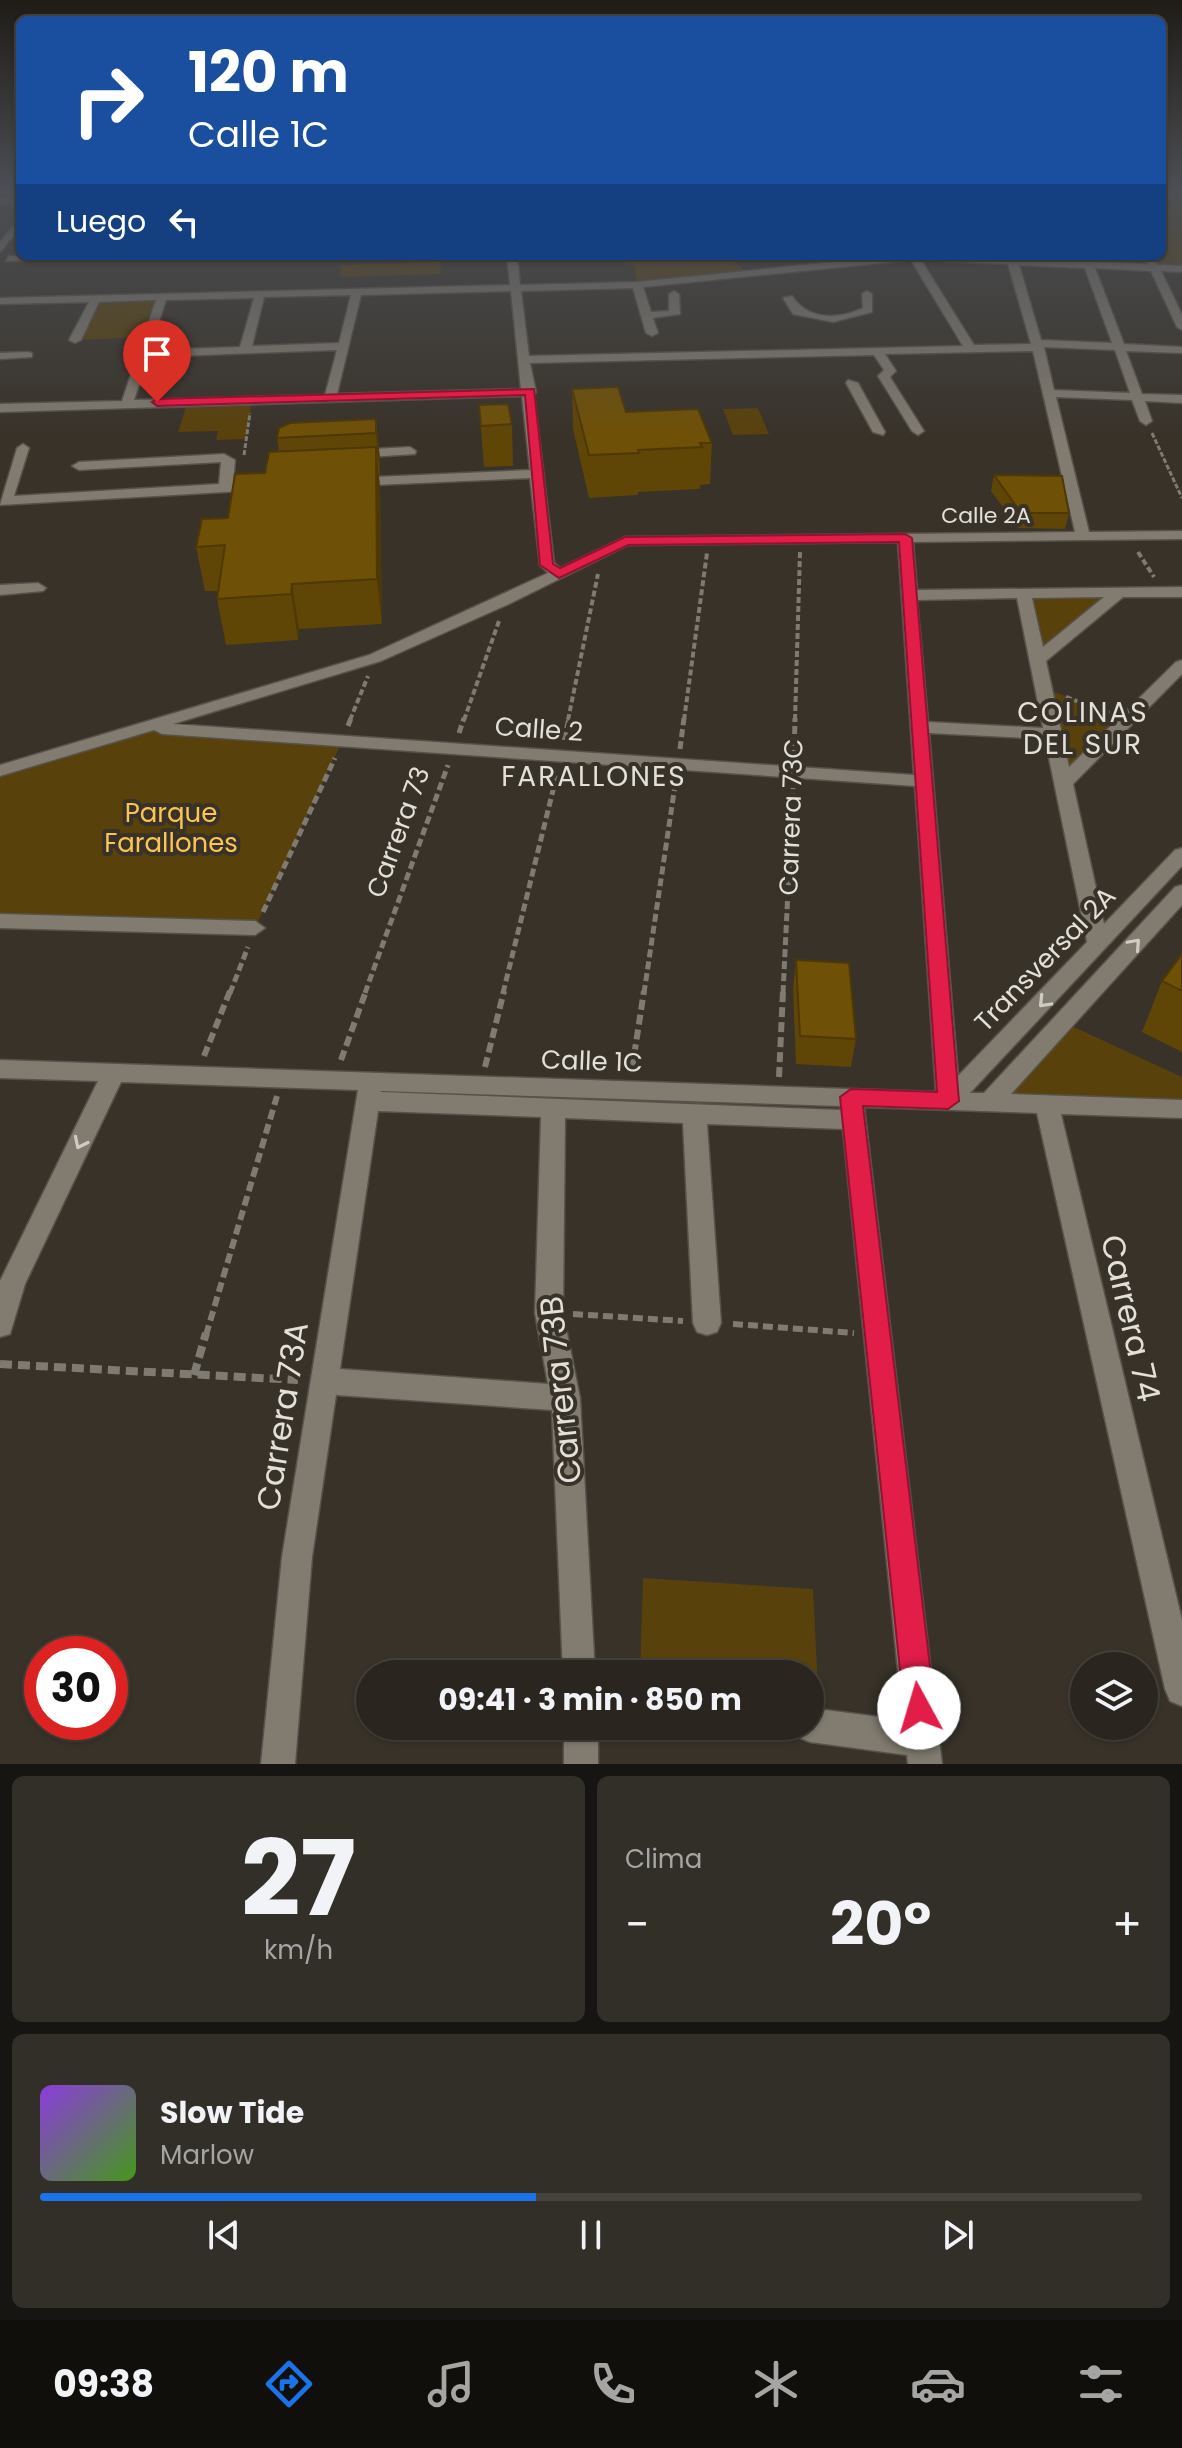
<!DOCTYPE html>
<html lang="es">
<head>
<meta charset="utf-8">
<style>
  body { margin:0; font-family:Poppins,sans-serif; background:#322e28; color:#f1f3f6; height:100vh; display:flex; flex-direction:column; font-size:30px; white-space:nowrap }
  * { box-sizing:border-box; margin:0 }
  p { font-size:26px; color:#a5a5a4 }
  .icon { flex:none; width:44px; height:44px; fill:none; stroke:currentColor; stroke-width:2; stroke-linecap:round; stroke-linejoin:round }
  .map { position:relative; height:1764px; overflow:hidden }
  .drawer { display:flex; flex-direction:column; gap:12px; padding:12px; background:#171511; flex:1 }
  .drawer>* { flex:none }
  .guide { position:absolute; left:16px; top:16px; width:1150px; height:244px; border-radius:12px; box-shadow:0 2px 6px #0004,0 0 0 2px #46433d; background:#1a4fa0; color:#fff; overflow:hidden }
  .controls { position:absolute; left:1070px; top:1652px; display:grid; gap:16px }
  .controls a { display:grid; place-items:center; width:88px; height:88px; border-radius:50%; background:#2a261f; box-shadow:0 2px 6px #0004,0 0 0 2px #46433d; font-size:40px }
  .speed { position:absolute; left:24px; top:1636px; display:flex; gap:16px; font-size:40px; font-weight:700; text-align:center }
  .speed>* { display:grid; place-content:center; width:104px; height:104px; border-radius:50%; background:#2a261f; box-shadow:0 2px 6px #0004,0 0 0 2px #46433d; line-height:1 }
  .speed .limit { border:12px solid #d22; background:#fff; color:#111 }
  .pin { position:absolute; display:grid; place-items:center; width:68px; height:68px; color:#fff; margin:-82px -34px; border-radius:50% 50% 50% 0; rotate:-45deg; box-shadow:0 0 8px #0007 }
  .pin .icon { rotate:45deg }
  .me { position:absolute; width:88px; margin:-44px; rotate:354deg; stroke-linejoin:round; filter:drop-shadow(0 0 6px #0008) }
  .turn { display:flex; align-items:center; gap:28px; height:168px; padding:0 40px; font-size:36px }
  .turn .icon { width:104px; height:104px; stroke-width:2.5 }
  .turn b { display:block; font-size:56px; line-height:68px }
  .then { display:flex; align-items:center; height:76px; padding:0 40px; background:#0003; gap:16px; font-size:30px }
  .big { font-size:60px; font-weight:700; line-height:1.1 }
  .drawer .widget { flex:1; display:flex; flex-direction:column; justify-content:center; gap:12px; min-width:0; padding:0 28px; border-radius:12px; background:#322e28 }
  .drawer .dial { align-items:center; gap:0 }
  .dial b { font-size:104px; line-height:1 }
  .song { display:flex; align-items:center; gap:24px }
  .cover { width:96px; height:96px; border-radius:12px; background:linear-gradient(135deg,hsl(270 70% 55%),hsl(100 70% 35%)) }
  .played { height:8px; border-radius:4px; background:linear-gradient(90deg,#1a73e8 45%,#46433d 45%) }
  .keys { display:flex; justify-content:space-around; direction:ltr }
  .heat { display:flex; justify-content:space-between; align-items:center; font-size:44px; direction:ltr }
  .drawer .tiles { flex:1; display:grid; gap:12px; grid-template-columns:1fr 1fr }
  .widget:last-child { grid-column:span 2 }
  .trip { position:absolute; left:356px; top:1660px; width:468px; height:80px; border-radius:40px; background:#2a261f; box-shadow:0 2px 6px #0004,0 0 0 2px #46433d; font-weight:700; line-height:80px; text-align:center }
  .tabs { display:flex; height:128px; justify-content:space-around; align-items:center; background:#110f0c; color:#a5a5a4 }
  .tabs .icon { width:56px; height:56px }
  .tabs .active { color:#1a73e8 }
  .tabs b { font-size:36px; color:#f1f3f6 }
  .map>svg:first-child { display:block }
  .green { fill:#59410b }
  .lines { fill:none; stroke-linecap:round; stroke-linejoin:round }
  .minor-casing { stroke:#565149; stroke-width:3 }
  .path-far4 { stroke:#7f7b73; stroke-width:3; stroke-dasharray:5 2; stroke-linecap:butt }
  .path-far3 { stroke:#7f7b73; stroke-width:4; stroke-dasharray:6 3; stroke-linecap:butt }
  .path-far2 { stroke:#7f7b73; stroke-width:5; stroke-dasharray:8 4; stroke-linecap:butt }
  .path-far1 { stroke:#7f7b73; stroke-width:6; stroke-dasharray:10 5; stroke-linecap:butt }
  .path { stroke:#7f7b73; stroke-width:8; stroke-dasharray:12 6; stroke-linecap:butt }
  .minor { fill:#817b70; fill-rule:evenodd }
  .wall { fill:#5f4506 }
  .shaded-wall { fill:#4e3805 }
  .building { fill:#6f5007; stroke:#4e3805; stroke-width:2 }
  .oneway { stroke:#cfccc4 }
  .route { fill:#e11d48; stroke:#92132f; stroke-width:2 }
  .labels { text-anchor:middle; dominant-baseline:central; stroke-width:8; stroke-linejoin:round; paint-order:stroke }
  .far-street-label { font-size:22px; fill:#e3e0d9; stroke:#383229 }
  .street-label { font-size:26px; fill:#e3e0d9; stroke:#383229 }
  .park-label { font-size:26px; fill:#fcc452; stroke:#383229 }
  .neighbourhood-label { font-size:28px; letter-spacing:2px; fill:#e3e0d9; stroke:#383229 }
  .near-street-label { font-size:32px; fill:#e3e0d9; stroke:#383229 }
</style>
</head>
<body>
<div class="map">
<svg width="1182" height="1764" viewBox="0 0 1182 1764">
  <rect width="100%" height="100%" fill="#383229"/>
  <path class="green" d="M1162,191H1178L1182,196V269L1154,267L1149,256H1162Z
    M623,256H728L749,274L637,285L634,265L625,264Z
    M440,262L441,274L340,277L341,265Z
    M162,297L149,337L75,340L96,298Z
    M252,399L246,439L216,440L218,431L178,432L188,401Z
    M758,408L769,434L733,435L723,409Z
    M1023,592H1120L1037,660Z
    M1043,688L1126,718L1063,783Z
    M149,728L342,741L255,928L0,921V771Z
    M1063,1022L1182,1077V1109L990,1102Z
    M643,1578L813,1589L818,1690H810V1674H640Z"/>
  <g class="lines">
    <g class="minor-casing">
      <path id="minor" d="M1174,191H1182V199Z
        M0,198H20V204H0Z
        M20,218V228L0,252V242Z
        M9,256H105L100,259L6,261Z
        M507,256H517L520,285L637,282L894,256H1016L1017,259L1083,262L1081,256H1091L1093,262L1148,264L1146,260L1151,257L1158,265L1182,266V272L1161,271L1182,315V330L1177,327L1151,271L1095,268L1124,344L1182,347V353L1126,351L1142,394L1182,395V403L1145,401L1152,421L1146,425L1140,421L1132,400L1056,397L1089,532L1182,531V539L913,542L917,590L1182,587V597H1123L1046,661L1069,767L1176,662L1182,660V674L1073,784L1104,924L1175,850L1182,848V866L970,1093H984L1175,887L1182,885V905L1011,1094L1182,1100V1118L1061,1114L1182,1620V1706L1170,1701L1165,1689L1037,1113L864,1107L942,1764H908L907,1755L810,1742L798,1737L794,1726H810V1708L903,1720L843,1129L707,1124L721,1323L717,1332L707,1335L697,1332L693,1323L683,1123L565,1118L563,1313L580,1398L595,1674H563L552,1410L336,1395L312,1557L295,1764H261L282,1557L358,1090L121,1082L25,1284L10,1334L0,1337V1281L98,1081L0,1078V1060L936,1092L915,786L162,734L154,730L0,776V765L369,655L548,573L540,565L530,478L352,486L345,482L352,478L530,470L522,396L0,412V404L122,401L156,300L99,302L81,340L75,343L69,340L89,302L0,304V298L510,285ZM911,260L963,346L529,356L521,291L633,288L646,333L652,336L658,333L653,318L680,314L679,294L674,291L669,294V311L651,312L643,287ZM921,260L1008,264L1031,344L974,345ZM1019,265L1085,268L1112,343L1041,340ZM511,291L521,389L337,394L361,295ZM351,295L339,343L252,346L264,297ZM254,298L240,347L150,350L166,300ZM1044,347L1115,350L1130,393L1054,390ZM337,350L325,395L134,400L148,357ZM1033,351L1075,532L625,537L560,568L554,563L534,395L536,392L530,363L874,355L884,370L878,376L912,431L918,435L924,431L890,377L896,371L885,354ZM898,542L914,775L173,724L381,661L511,603L628,545ZM1104,597L1043,647L1032,598ZM1017,598L1043,728L928,722L917,600ZM929,733L1045,739L1087,942L958,1076ZM381,1091L840,1106L841,1110L381,1092ZM378,1111L541,1117L535,1313L548,1384L340,1369Z
        M867,291L872,294V312L833,322L793,314L783,298L792,296C808,320 837,320 863,308L862,294Z
        M28,352L32,353V357L0,359V353Z
        M848,380L858,383L885,432L883,435L873,432L846,383Z
        M23,444L29,448L14,496L219,484L221,462L79,470L72,466L79,462L224,454L235,460L233,484L261,482L268,486L261,490L0,505L17,448Z
        M410,447L416,451L415,454L354,458L347,454L354,450Z
        M38,583L46,588L43,591L0,595V585Z
        M0,914L255,921L265,928L255,935L0,928Z
        M564,1726H598V1764H564Z"/>
    </g>
    <path class="path-far4" d="M1152,433L1182,498
      M244,455L250,413"/>
    <path class="path-far3" d="M1138,552L1154,577
      M1066,697L1110,713
      M350,720L368,676
      M464,720L499,621
      M568,720L598,574
      M684,720L707,553
      M795,720L800,552"/>
    <path class="path-far2" d="M348,726L351,718
      M459,733L464,718
      M564,740L569,718
      M680,749L684,718
      M794,758L795,718
      M263,912L335,758
      M230,993L248,947
      M365,993L448,765
      M503,993L557,774
      M644,993L676,779
      M783,993L793,788"/>
    <path class="path-far1" d="M204,1056L230,991
      M341,1060L366,991
      M485,1067L504,991
      M632,1069L644,991
      M779,1077L783,991
      M573,1314L683,1321
      M733,1324L854,1333
      M206,1335L277,1096"/>
    <path class="path" d="M0,1364L298,1380
      M194,1375L206,1333"/>
    <use href="#minor" class="minor"/>
  </g>
  <path class="wall" d="M572,389L626,412L712,443L710,484L700,485V489L638,492V495L589,498L573,429Z
    M479,405L512,424L513,466L484,467Z
    M376,419L380,460V475H379L380,489L382,624L299,629L298,640L226,645L217,599L218,591H205L196,547L228,518L265,473L279,451L277,438Z
    M994,475L1069,513L1065,529L1018,528L991,491Z
    M1182,954V1052L1142,1032L1162,981Z
    M796,960L856,1039L851,1067L796,1064L793,988Z"/>
  <path class="shaded-wall" d="M376,419L380,460V475L376,433Z
    M376,447L380,489L382,624L377,579Z
    M292,584L299,629L298,640L291,594Z"/>
  <path class="building" d="M618,387L626,412L698,409L712,443H700L702,447L638,450L639,453L589,455L572,389Z
    M508,404L512,424L481,426L479,405Z
    M376,419V433L277,438L279,428L290,423Z
    M376,447L377,579L292,584L291,594L217,599L225,545L196,547L202,519L228,518L235,474L265,473L269,452Z
    M994,475L1062,476L1069,513H1021Z
    M1182,954V991L1162,981Z
    M796,960L849,963L856,1039L800,1036Z"/>
  <defs><path id="oneway-chevron" d="M-2-3.5L2.5 0L-2 3.5" fill="none" stroke-width="1.6" stroke-linecap="round" stroke-linejoin="round" transform="scale(2)"/></defs>
  <g class="oneway">
    <use href="#oneway-chevron" transform="translate(1135 944) rotate(-48)"/>
    <use href="#oneway-chevron" transform="translate(1044 1002) rotate(134)"/>
    <use href="#oneway-chevron" transform="translate(80 1143) rotate(116)"/>
  </g>
  <linearGradient id="sky" x2="0" y2="1"><stop stop-color="#1f1c17"/><stop offset="0.44" stop-color="#4d4f54"/><stop offset="1" stop-color="#4d4f54" stop-opacity="0"/></linearGradient>
  <rect width="1182" height="437" fill="url(#sky)"/>
  <path class="route" d="M534,389L553,564L560,568L625,537L905,534L912,538L959,1101L948,1109L863,1106L935,1708L930,1719L919,1724L909,1719L904,1708L840,1097L851,1089L937,1092L899,542L628,545L559,578L540,565L525,395L157,406L152,402L157,399Z"/>
  <g class="labels">
    <g class="far-street-label">
      <text x="986" y="515">Calle 2A</text>
    </g>
    <g class="street-label">
      <text transform="translate(539 729) rotate(4)">Calle 2</text>
      <text transform="translate(791 817) rotate(-88)">Carrera 73C</text>
      <text transform="translate(398 832) rotate(-70)">Carrera 73</text>
      <text transform="translate(1045 959) rotate(-46)">Transversal 2A</text>
      <text transform="translate(592 1061) rotate(2)">Calle 1C</text>
    </g>
    <g class="park-label">
      <text x="171" y="813">Parque<tspan x="171" dy="30">Farallones</tspan></text>
    </g>
    <g class="neighbourhood-label">
      <text x="1083" y="712">COLINAS<tspan x="1083" dy="32">DEL SUR</tspan></text>
      <text x="594" y="776">FARALLONES</text>
    </g>
    <g class="near-street-label">
      <text transform="translate(1131 1318) rotate(77)">Carrera 74</text>
      <text transform="translate(560 1390) rotate(-96)">Carrera 73B</text>
      <text transform="translate(282 1416) rotate(-81)">Carrera 73A</text>
    </g>
  </g>
</svg>
<div class="controls">
<a><svg class="icon" aria-label="layers" viewBox="0 0 24 24"><path d="M12 4l9 5-9 5-9-5zM3 14l9 5 9-5"/></svg></a>
</div>
<div class="speed"><div class="limit">30</div></div>
<div class="pin" style="left:157px;top:402px;background:#d93025"><svg class="icon" aria-label="arrive" viewBox="0 0 24 24"><path d="M6 21V4h12l-3 4 3 4H6"/></svg></div>
<svg class="me" style="left:919px;top:1708px" viewBox="-20 -20 40 40"><circle r="19" fill="#fff"/><path d="M0-13L10 11 0 6-10 11z" fill="#e11d48"/></svg>
<div class="trip">09:41 · 3 min · 850 m</div>
<div class="guide">
<div class="turn"><svg class="icon" aria-label="right" viewBox="0 0 24 24"><path d="M7 20v-9h11M14 6l5 5-5 5"/></svg><div><b>120 m</b>Calle 1C</div></div>
<div class="then">Luego<svg class="icon" aria-label="left" viewBox="0 0 24 24"><path d="M17 20v-9H6M10 6l-5 5 5 5"/></svg></div>
</div>
</div>
<section class="drawer">
<div class="tiles">
<div class="widget dial"><b>27</b><p>km/h</p></div>
<div class="widget"><p>Clima</p>
<div class="heat"><a>−</a><b class="big">20°</b><a>+</a></div>
</div>
<div class="widget">
<div class="song"><i class="cover"></i><div><b>Slow Tide</b><p>Marlow</p></div></div>
<div class="played"></div>
<div class="keys"><svg class="icon" aria-label="previous" viewBox="0 0 24 24"><path d="M18 5L8 12l10 7zM5 5v14"/></svg><svg class="icon" aria-label="pause" viewBox="0 0 24 24"><path d="M8 5v14M16 5v14"/></svg><svg class="icon" aria-label="next" viewBox="0 0 24 24"><path d="M6 5l10 7-10 7zM19 5v14"/></svg></div>
</div>
</div>
</section>
<nav class="tabs">
<b>09:38</b>
<svg class="icon active" aria-label="directions" viewBox="0 0 24 24"><path d="M12 3l9 9-9 9-9-9zM9 14v-3h6M13 9l2 2-2 2"/></svg>
<svg class="icon" aria-label="music" viewBox="0 0 24 24"><path d="M9 18V5l10-2v13"/><circle cx="6" cy="18" r="3"/><circle cx="16" cy="16" r="3"/></svg>
<svg class="icon" aria-label="phone" viewBox="0 0 24 24"><path d="M5 4h4l2 5-3 2q2 4 5 5l2-3 5 2v4C11 20 4 13 5 4z"/></svg>
<svg class="icon" aria-label="climate" viewBox="0 0 24 24"><path d="M12 3v18M4 7l16 10M4 17L20 7"/></svg>
<svg class="icon" aria-label="car" viewBox="0 0 24 24"><path d="M5 17H2v-5l4-1 3-4h7l3 4 3 1v5h-3M9 17h6M6 11h13"/><circle cx="7" cy="17" r="2"/><circle cx="17" cy="17" r="2"/></svg>
<svg class="icon" aria-label="filters" viewBox="0 0 24 24"><path d="M4 7h16M4 17h16"/><circle cx="9" cy="7" r="2"/><circle cx="15" cy="17" r="2"/></svg>
</nav>
</body>
</html>
